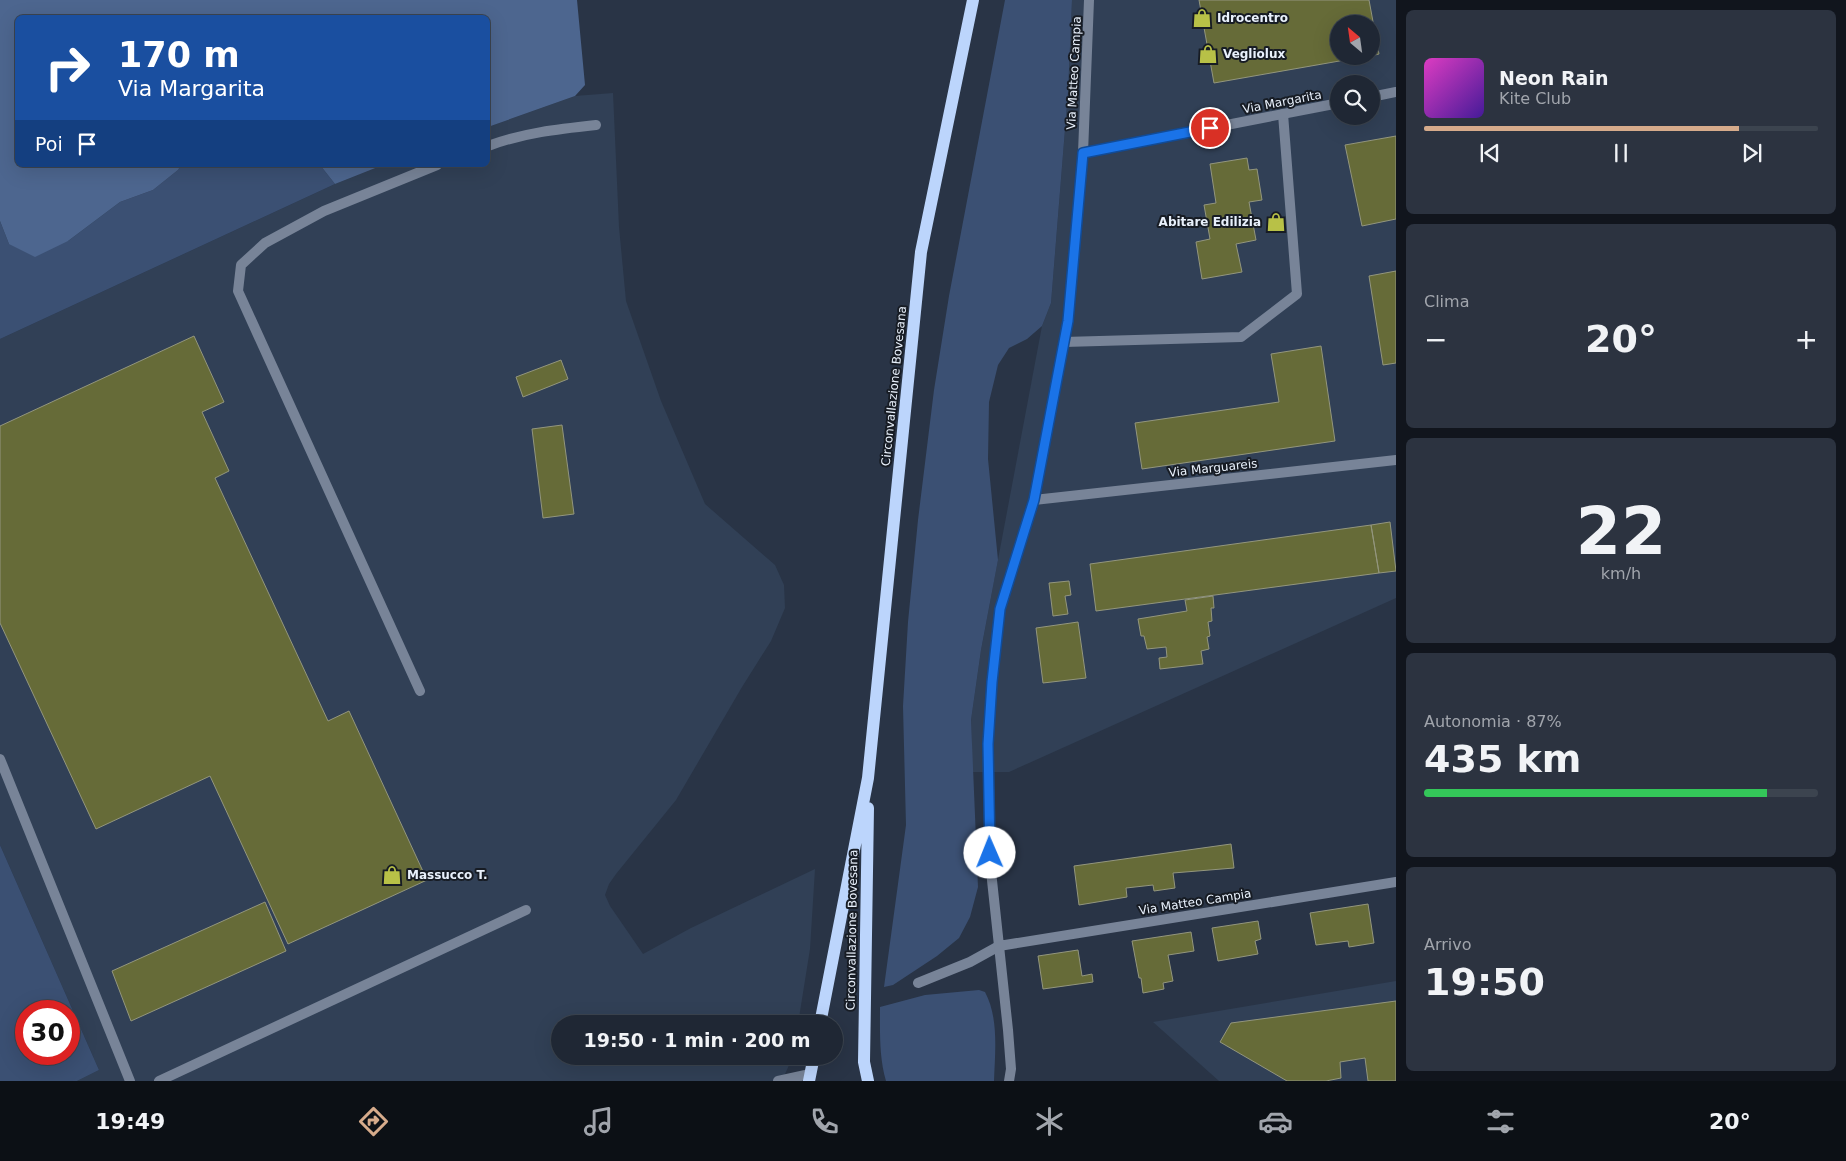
<!DOCTYPE html>
<html lang="it">
<head>
<meta charset="utf-8">
<style>
  body { margin:0; font-family:"DejaVu Sans",sans-serif; background:#2c3340; color:#f1f3f6; height:100vh; display:flex; flex-direction:column; font-size:19px; white-space:nowrap }
  * { box-sizing:border-box; margin:0 }
  p { font-size:16px; color:#a1a5ac }
  .icon { flex:none; width:28px; height:28px; fill:none; stroke:currentColor; stroke-width:2; stroke-linecap:round; stroke-linejoin:round }
  .map { position:relative; flex:1; overflow:hidden }
  .side { display:flex; flex-direction:column; gap:10px; padding:10px; background:#11151d; width:450px }
  .side>* { flex:none }
  .banner { position:absolute; left:15px; top:15px; width:475px; height:152px; border-radius:8px; box-shadow:0 5px 20px #0002,0 0 0 1px #3c444f; background:#1a4fa0; color:#fff; overflow:hidden }
  .needle { width:32px; rotate:331deg }
  .buttons { position:absolute; left:1330px; top:15px; display:grid; gap:10px }
  .buttons a { display:grid; place-items:center; width:50px; height:50px; border-radius:50%; background:#1f2734; box-shadow:0 5px 20px #0002,0 0 0 1px #3c444f; font-size:25px }
  .speed { position:absolute; left:15px; top:1000px; display:flex; gap:10px; font-size:25px; font-weight:700; text-align:center }
  .speed>* { display:grid; place-content:center; width:65px; height:65px; border-radius:50%; background:#1f2734; box-shadow:0 5px 20px #0002,0 0 0 1px #3c444f; line-height:1 }
  .speed .limit { border:8px solid #d22; background:#fff; color:#111 }
  .pin { position:absolute; display:grid; place-items:center; width:42px; height:42px; color:#fff; margin:-21px; border:2px solid #fff; border-radius:50%; box-shadow:0 1px 5px #0007 }
  .me { position:absolute; width:55px; margin:-28px; rotate:359deg; stroke-linejoin:round; filter:drop-shadow(0 0 4px #0008) }
  .turn { display:flex; align-items:center; gap:18px; height:105px; padding:0 20px; font-size:22px }
  .turn .icon { width:65px; height:65px; stroke-width:2.5 }
  .turn b { display:block; font-size:35px; line-height:42px }
  .then { display:flex; align-items:center; height:48px; padding:0 20px; background:#0003; gap:10px; font-size:19px }
  .big { font-size:38px; font-weight:800; line-height:1.1 }
  .side .widget { flex:1; display:flex; flex-direction:column; justify-content:center; gap:8px; min-width:0; padding:0 18px; border-radius:8px; background:#2c3340 }
  .side .dial { align-items:center; gap:0 }
  .dial b { font-size:65px; line-height:1 }
  .song { display:flex; align-items:center; gap:15px }
  .cover { width:60px; height:60px; border-radius:8px; background:linear-gradient(135deg,hsl(310 70% 55%),hsl(260 70% 35%)) }
  .played { height:5px; border-radius:2px; background:linear-gradient(90deg,#d6ab8b 80%,#3c444f 80%) }
  .keys { display:flex; justify-content:space-around; direction:ltr }
  .heat { display:flex; justify-content:space-between; align-items:center; font-size:28px; direction:ltr }
  .charge { height:8px; border-radius:4px; background:linear-gradient(90deg,#34c759 87%,#3c444f 0) }
  .trip { position:absolute; left:551px; top:1015px; width:292px; height:50px; border-radius:25px; background:#1f2734; box-shadow:0 5px 20px #0002,0 0 0 1px #3c444f; font-weight:800; line-height:50px; text-align:center }
  .tabs { display:flex; height:80px; justify-content:space-around; align-items:center; background:#0c1015; color:#a1a5ac }
  .tabs .icon { width:35px; height:35px }
  .tabs .current { color:#d6ab8b }
  .tabs b { font-size:22px; color:#f1f3f6 }
  main { display:flex; flex:1; min-height:0 }
  .map>svg:first-child { display:block }
  .built { fill:#314056; fill-rule:evenodd }
  .green { fill:#3b5073; fill-rule:evenodd }
  .forest { fill:#4d668f }
  .building { fill:#666b38; stroke:#93967e }
  .lines { fill:none; stroke-linecap:round; stroke-linejoin:round }
  .lane { stroke:#788498; stroke-width:10 }
  .street { stroke:#788498; stroke-width:10 }
  .primary { stroke:#bcd5fc; stroke-width:12 }
  .route-casing { stroke:#114b97; stroke-width:12 }
  .route { stroke:#1a73e8; stroke-width:9 }
  .labels { text-anchor:middle; dominant-baseline:central; stroke-width:4; stroke-linejoin:round; paint-order:stroke }
  .poi-label { font-size:12px; font-weight:bold; fill:#e9f1fc; stroke:#171c24; text-anchor:start }
  .street-label { font-size:12px; fill:#e9f1fc; stroke:#171c24 }
</style>
</head>
<body>
<main>
<div class="map">
<svg width="1396" height="1081" viewBox="0 0 1396 1081">
  <rect width="100%" height="100%" fill="#293446"/>
  <path class="built" d="M1072,0H1396V598L1009,772H972L971,720L981,650L1042,326L1051,303L1068,92ZM1339,24H1371V56H1339ZM1339,84H1371V116H1339Z
    M613,93L619,227L626,301L661,401L705,504L775,565L784,585L785,608L771,641L742,687L676,800L616,874L609,884L605,895L610,906L643,954L691,928L815,869L810,949L798,1024H560V1056H793L782,1081H77L99,1070L0,845V339L335,184L383,165H488V127L575,96Z
    M1396,981V1081H1219L1153,1022Z"/>
  <path class="green" d="M1005,0H1072L1068,92L1051,303L1042,326L1027,339L1009,348L998,365L989,402L988,459L998,560L981,650L971,720L978,887L970,917L959,938L937,956L893,985L884,987L906,825L903,706L908,622L918,520L934,390L949,296Z
    M181,165H320L335,184L0,339V221L9,244L68,241L120,202L153,190L178,170Z
    M0,845L99,1070L77,1081H0ZM26,1011H69V1054H26Z
    M979,990L985,992C999,1018 995,1053 994,1081H886C879,1057 880,1032 880,1007L925,995Z"/>
  <path class="forest" d="M0,0H577L585,85L575,96L488,127V18H18V165H181L178,170L153,190L120,202L68,241L35,257L9,244L0,221Z
    M320,165H383L335,184Z"/>
  <path class="building" d="M1199,0H1369L1379,54L1371,56V24H1339V56H1368L1214,83Z
    M1396,136V219L1362,226L1345,145Z
    M1247,158L1249,170L1257,169L1262,200L1249,202L1256,240L1236,244L1242,272L1202,279L1196,242L1210,239L1204,205L1216,203L1210,164Z
    M1396,271V363L1383,365L1369,276Z
    M194,336L224,402L202,412L229,471L215,478L328,721L349,711L427,880L288,944L210,776L96,829L0,623V426Z
    M1321,346L1335,441L1142,469L1135,423L1279,402L1271,354Z
    M561,360L568,379L523,397L516,377Z
    M562,425L574,514L543,518L532,429Z
    M1390,522L1396,571L1379,573L1371,525Z
    M1371,525L1379,573L1096,611L1090,564Z
    M1069,581L1071,595L1065,596L1068,614L1053,616L1049,583Z
    M1213,596L1214,608H1211L1212,621L1208,622L1210,636L1207,637L1209,649L1201,651L1203,664L1160,669L1159,658L1167,657L1166,647L1147,649L1144,636H1141L1138,619L1187,611L1185,600Z
    M1078,622L1086,678L1043,683L1036,628Z
    M1231,844L1234,868L1173,873L1175,888L1154,891L1153,885L1126,888L1127,897L1079,905L1074,866Z
    M265,902L286,951L131,1021L112,971Z
    M1368,904L1374,943L1349,947L1348,941L1316,945L1310,913Z
    M1258,921L1261,939L1255,941L1258,954L1218,961L1212,928Z
    M1191,932L1194,951L1168,955L1173,981L1163,983L1164,989L1143,993L1141,978H1139L1132,941Z
    M1078,950L1082,976L1092,974L1093,982L1043,989L1038,956Z
    M1396,1001V1081H1368L1365,1058L1340,1062L1341,1078L1326,1081H1287L1220,1042L1231,1023Z"/>
  <g class="lines">
    <path class="lane" d="M488,146C522,133 559,129 596,125
      M1064,342L1241,337L1297,294L1283,114
      M420,691L238,291L241,265L265,243L324,211L437,165
      M0,759L130,1081
      M918,983L970,962L999,946
      M159,1081L526,910
      M778,1081L810,1074"/>
    <path class="street" d="M1371,97L1396,92
      M1083,153L1339,103
      M1034,500L1396,460
      M999,946L1396,882
      M1009,1081L1011,1069L1008,1030L991,871L988,744L992,682L1000,609L1034,500L1068,321L1083,153L1089,0"/>
    <path class="primary" d="M868,808L864,1062L868,1081
      M820,1024L868,778L921,252L973,0
      M809,1081L814,1056"/>
  </g>
  <g class="lines">
    <g class="route-casing">
      <path id="route" d="M990,853L988,744L992,682L1000,609L1034,500L1068,321L1083,153L1210,128"/>
    </g>
    <use href="#route" class="route"/>
  </g>
  <defs>
    <g id="shop-bare" transform="scale(1.5)"><path d="M-5-2.5h2.3a2.7 3.5 0 0 1 5.4 0H5L5.5 6h-11ZM-1.5-2.5h3a1.5 2.3 0 0 0-3 0Z" fill="#b8c147" stroke="#171c24" stroke-width="2.5" paint-order="stroke"/></g>
  </defs>
  <g fill-rule="evenodd">
    <use href="#shop-bare" x="1202" y="18"/>
    <use href="#shop-bare" x="1208" y="54"/>
    <use href="#shop-bare" x="1276" y="222"/>
    <use href="#shop-bare" x="392" y="875"/>
  </g>
  <g class="labels">
    <g class="poi-label">
      <text x="1217" y="18">Idrocentro</text>
      <text x="1223" y="54">Vegliolux</text>
      <text x="1261" y="222" text-anchor="end">Abitare Edilizia</text>
      <text x="407" y="875">Massucco T.</text>
    </g>
    <g class="street-label">
      <text transform="translate(1074 73) rotate(-87)">Via Matteo Campia</text>
      <text transform="translate(1282 102) rotate(-11)">Via Margarita</text>
      <text transform="translate(894 386) rotate(-84)">Circonvallazione Bovesana</text>
      <text transform="translate(1213 468) rotate(-6)">Via Marguareis</text>
      <text transform="translate(1195 902) rotate(-9)">Via Matteo Campia</text>
      <text transform="translate(852 930) rotate(-89)">Circonvallazione Bovesana</text>
    </g>
  </g>
</svg>
<div class="buttons">
<a><svg class="needle" viewBox="-14 -14 28 28"><path d="M0-13l5 13h-10z" fill="#e53935"/><path d="M0 13l5-13h-10z" fill="#a1a5ac"/></svg></a>
<a><svg class="icon" aria-label="search" viewBox="0 0 24 24"><circle cx="10" cy="10" r="6"/><path d="M15 15l6 6"/></svg></a>
</div>
<div class="speed"><div class="limit">30</div></div>
<div class="pin" style="left:1210px;top:128px;background:#d93025"><svg class="icon" aria-label="arrive" viewBox="0 0 24 24"><path d="M6 21V4h12l-3 4 3 4H6"/></svg></div>
<svg class="me" style="left:990px;top:853px" viewBox="-20 -20 40 40"><circle r="19" fill="#fff"/><path d="M0-13L10 11 0 6-10 11z" fill="#1a73e8"/></svg>
<div class="trip">19:50 · 1 min · 200 m</div>
<div class="banner">
<div class="turn"><svg class="icon" aria-label="right" viewBox="0 0 24 24"><path d="M7 20v-9h11M14 6l5 5-5 5"/></svg><div><b>170 m</b>Via Margarita</div></div>
<div class="then">Poi<svg class="icon" aria-label="arrive" viewBox="0 0 24 24"><path d="M6 21V4h12l-3 4 3 4H6"/></svg></div>
</div>
</div>
<section class="side">
<div class="widget">
<div class="song"><i class="cover"></i><div><b>Neon Rain</b><p>Kite Club</p></div></div>
<div class="played"></div>
<div class="keys"><svg class="icon" aria-label="previous" viewBox="0 0 24 24"><path d="M18 5L8 12l10 7zM5 5v14"/></svg><svg class="icon" aria-label="pause" viewBox="0 0 24 24"><path d="M8 5v14M16 5v14"/></svg><svg class="icon" aria-label="next" viewBox="0 0 24 24"><path d="M6 5l10 7-10 7zM19 5v14"/></svg></div>
</div>
<div class="widget"><p>Clima</p>
<div class="heat"><a>−</a><b class="big">20°</b><a>+</a></div>
</div>
<div class="widget dial"><b>22</b><p>km/h</p></div>
<div class="widget"><p>Autonomia · 87%</p><b class="big">435 km</b><div class="charge"></div></div>
<div class="widget"><p>Arrivo</p><b class="big">19:50</b></div>
</section>
</main>
<nav class="tabs">
<b>19:49</b>
<svg class="icon current" aria-label="directions" viewBox="0 0 24 24"><path d="M12 3l9 9-9 9-9-9zM9 14v-3h6M13 9l2 2-2 2"/></svg>
<svg class="icon" aria-label="music" viewBox="0 0 24 24"><path d="M9 18V5l10-2v13"/><circle cx="6" cy="18" r="3"/><circle cx="16" cy="16" r="3"/></svg>
<svg class="icon" aria-label="phone" viewBox="0 0 24 24"><path d="M5 4h4l2 5-3 2q2 4 5 5l2-3 5 2v4C11 20 4 13 5 4z"/></svg>
<svg class="icon" aria-label="climate" viewBox="0 0 24 24"><path d="M12 3v18M4 7l16 10M4 17L20 7"/></svg>
<svg class="icon" aria-label="car" viewBox="0 0 24 24"><path d="M5 17H2v-5l4-1 3-4h7l3 4 3 1v5h-3M9 17h6M6 11h13"/><circle cx="7" cy="17" r="2"/><circle cx="17" cy="17" r="2"/></svg>
<svg class="icon" aria-label="filters" viewBox="0 0 24 24"><path d="M4 7h16M4 17h16"/><circle cx="9" cy="7" r="2"/><circle cx="15" cy="17" r="2"/></svg>
<b>20°</b>
</nav>
</body>
</html>
